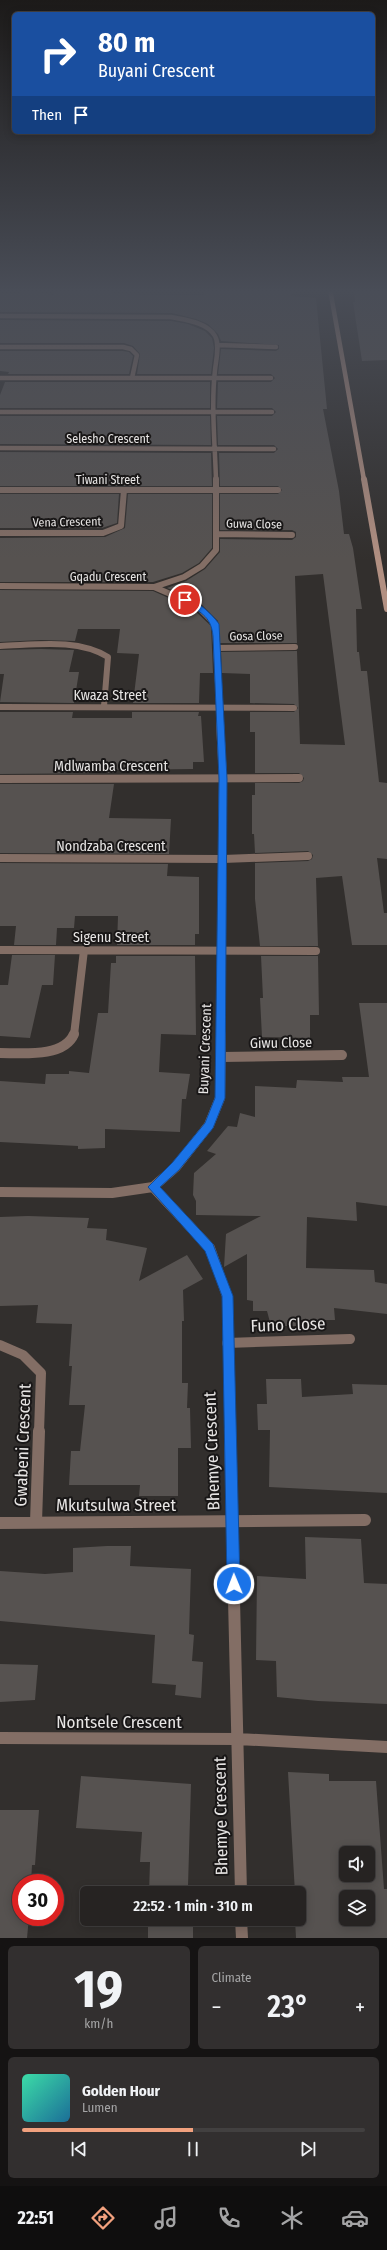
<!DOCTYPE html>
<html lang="en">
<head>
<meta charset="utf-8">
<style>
  body { margin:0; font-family:"Fira Sans Condensed",sans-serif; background:#322f2f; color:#f1f3f6; height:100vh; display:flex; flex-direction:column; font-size:15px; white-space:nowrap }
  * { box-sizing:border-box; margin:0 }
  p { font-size:13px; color:#a4a4a5 }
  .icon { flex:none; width:22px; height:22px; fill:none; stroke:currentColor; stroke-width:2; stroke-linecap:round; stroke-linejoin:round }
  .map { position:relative; height:1938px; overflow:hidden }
  .details { display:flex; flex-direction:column; gap:8px; padding:8px; background:#151313; flex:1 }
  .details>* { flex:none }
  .top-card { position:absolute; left:12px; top:12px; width:363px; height:122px; border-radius:6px; box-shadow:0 2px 10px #0003,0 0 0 1px #424040; background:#1a4fa0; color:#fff; overflow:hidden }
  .fabs { position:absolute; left:339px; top:1846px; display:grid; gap:8px }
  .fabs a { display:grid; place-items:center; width:36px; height:36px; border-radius:6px; background:#262322; box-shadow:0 2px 10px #0003,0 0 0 1px #424040; font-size:20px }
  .speed { position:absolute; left:12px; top:1874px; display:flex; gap:8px; font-size:20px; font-weight:700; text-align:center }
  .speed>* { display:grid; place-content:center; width:52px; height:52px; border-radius:50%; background:#262322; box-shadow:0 2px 10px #0003,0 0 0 1px #424040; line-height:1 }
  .speed .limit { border:6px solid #d22; background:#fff; color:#111 }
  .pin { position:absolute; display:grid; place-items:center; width:34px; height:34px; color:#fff; margin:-17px; border:2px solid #fff; border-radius:50%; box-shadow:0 1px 4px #0007 }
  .me { position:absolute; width:44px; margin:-22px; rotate:359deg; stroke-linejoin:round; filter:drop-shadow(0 0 3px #0008) }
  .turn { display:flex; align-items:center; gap:14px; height:84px; padding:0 20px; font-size:18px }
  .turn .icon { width:52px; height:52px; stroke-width:2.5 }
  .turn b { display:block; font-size:28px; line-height:34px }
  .then { display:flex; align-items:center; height:38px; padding:0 20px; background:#0003; gap:8px; font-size:15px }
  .big { font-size:30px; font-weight:600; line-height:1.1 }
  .details .tile { flex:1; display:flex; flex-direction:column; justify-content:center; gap:6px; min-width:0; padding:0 14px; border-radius:6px; background:#322f2f }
  .details .dial { align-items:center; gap:0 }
  .dial b { font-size:52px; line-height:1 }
  .song { display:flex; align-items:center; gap:12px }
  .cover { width:48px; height:48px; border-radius:6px; background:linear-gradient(135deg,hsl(160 70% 55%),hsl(200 70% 35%)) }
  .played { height:4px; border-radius:2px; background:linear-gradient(90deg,#f2a17e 50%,#424040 50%) }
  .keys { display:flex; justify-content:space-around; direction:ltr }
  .heat { display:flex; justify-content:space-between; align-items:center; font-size:22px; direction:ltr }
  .details .tiles { flex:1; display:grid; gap:8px; grid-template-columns:1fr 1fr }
  .tile:last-child { grid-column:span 2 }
  .trip { position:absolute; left:80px; top:1886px; width:226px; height:40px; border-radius:6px; background:#262322; box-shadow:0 2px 10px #0003,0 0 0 1px #424040; font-weight:600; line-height:40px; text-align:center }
  .menu { display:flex; height:64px; justify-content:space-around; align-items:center; background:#0f0e0e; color:#a4a4a5 }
  .menu .icon { width:28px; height:28px }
  .menu .active { color:#f2a17e }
  .menu b { font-size:18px; color:#f1f3f6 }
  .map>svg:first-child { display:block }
  .building { fill:#565250; fill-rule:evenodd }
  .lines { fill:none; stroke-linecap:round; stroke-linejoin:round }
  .street-far4 { stroke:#836e65; stroke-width:4.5 }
  .street-far3 { stroke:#836e65; stroke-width:6 }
  .street-far2 { stroke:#836e65; stroke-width:8 }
  .street-far1 { stroke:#836e65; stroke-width:10 }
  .street { stroke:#836e65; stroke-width:12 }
  .secondary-far1 { stroke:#b29082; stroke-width:4.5 }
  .secondary { stroke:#b29082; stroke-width:6 }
  .route { fill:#1a73e8; stroke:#114b97 }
  .labels { text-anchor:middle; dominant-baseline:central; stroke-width:4; stroke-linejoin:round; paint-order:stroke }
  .far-street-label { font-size:12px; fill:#e7e5e4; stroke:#191717 }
  .street-label { font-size:14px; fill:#e7e5e4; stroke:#191717 }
  .near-street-label { font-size:17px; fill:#e7e5e4; stroke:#191717 }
</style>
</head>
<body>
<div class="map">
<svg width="387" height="1938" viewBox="0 0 387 1938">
  <rect width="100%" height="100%" fill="#322f2d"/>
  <path class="building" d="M20,289L53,295L55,290L112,289V294L204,295V291L294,290L291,296L316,298L327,409H323L339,491L344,534H349L353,548L362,609H356L357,652H359L361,671H367L379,782L387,783V859L377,858L384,913H387V945H352L342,876L316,878L318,946H260L255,899V863L308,861L312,859L313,855L308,851L255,853L254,834H252V795H255V783H299L303,781L304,778L299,773H255V732H250V712H294L298,708L294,704L250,703V674L222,673L221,652L297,651L300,744L345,745L323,574L295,576L297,643H220L218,621L198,601L167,588L186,581L205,569L220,552V539L292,540L296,537V532L292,530H220V494H278L282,490L278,486H220L219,453H274L278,449L274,445H218L217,416H272L276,412L272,408H217L218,382H271L275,378L271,374H218L221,349L276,351L279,349V345L221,341L218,334L208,324L196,319L172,313L0,312V294H21Z
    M354,291L387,292V360L362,361L353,302H355Z
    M0,320L171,321L188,324L205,331L212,338L214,348L211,374H137L140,354L133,346L124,343H0Z
    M0,351H123L129,352L133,356L129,374H8L9,372L0,371Z
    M5,382H210V408H0V395Z
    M0,416H210L211,445L0,444Z
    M0,452L211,453L212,486H0Z
    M0,494H119L117,523L102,528H0Z
    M128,494H212V548L199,563L182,573L153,582H0V538L105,537L125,528Z
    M0,590L153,591L193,609L211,626L213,673H200L199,703H133L139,654L117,653L120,629H78L75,641L41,640L0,642Z
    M41,649L74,650L69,672H79L74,703L0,702L4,674H0V650Z
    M0,712H73L72,718H132V712H199L198,716H201L204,762H193V769L116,770L115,773L0,774Z
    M0,784H114L109,818L171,819L169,854L0,853Z
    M0,863L168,864L167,876L199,877V934H195V945H117L118,916H75L74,928H57L56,945H14L16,926H0Z
    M12,955H55L53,985H42L30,1038L0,1036V985H8Z
    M116,956H195L196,1035L161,1034L159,1072L190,1074L186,1099H182L180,1132L105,1129V1148L78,1149V1146L0,1142V1081L45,1084L46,1074H69V1071L89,1073L98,1013H108L111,963H116Z
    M261,956H318L319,1015H310V1038L262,1037L260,998H263Z
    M359,1003H387V1206L356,1202L357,1221L307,1217L306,1268L374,1270L375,1282L387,1284V1314L334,1308L335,1320H300L301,1326H271L267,1311H253V1301L247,1300V1254L224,1267L226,1234L261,1216L196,1215V1201L193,1195L194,1173L216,1154L207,1151L228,1126L237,1127L240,1113L255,1117V1086L296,1088L297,1080L343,1082L342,1077H369Z
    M28,1216L89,1218L87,1228L107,1229L106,1240L147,1248L139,1281L187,1255L203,1279L183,1290L184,1321H182V1383H188L187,1408H190L191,1448H178V1496H139L140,1485H69L71,1451H80L85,1405H69L72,1366H69L72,1324L36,1323L38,1305L0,1306V1217Z
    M266,1379H301L302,1397L353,1394L352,1384L387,1385V1493L269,1487L270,1430H258L257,1404H267Z
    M305,1537L361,1539L364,1583L387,1584V1704L318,1701L277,1697L276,1661L256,1660L257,1576L306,1579Z
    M107,1546H131L130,1566L191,1569L189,1634L194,1635L192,1661L203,1662L201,1698L175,1695L176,1685L152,1683L155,1635L0,1621V1571L45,1574L73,1572V1548Z
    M0,1664L38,1665L35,1700L0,1702Z
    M288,1772L329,1774V1781H376L384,1889H387V1938H296L295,1919H299V1893H295ZM346,1853H368V1875H346ZM346,1897H368V1919H346Z
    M81,1776L191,1784L188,1886H193V1893H149L150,1862H140L142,1832L76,1828Z
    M0,1810H39L35,1865H32L31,1883H21V1917H29L27,1938H0Z
    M148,1919H193V1938H148Z"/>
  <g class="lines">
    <path class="street-far4" d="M0,316L171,317C185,320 207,322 215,336C220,345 216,360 215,370C211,406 215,444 216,480
      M217,345L276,347
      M0,347H123L131,349L137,355L132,378
      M0,378H271
      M0,412H272
      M0,448L274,449"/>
    <path class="street-far3" d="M0,490H278
      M0,533H103L121,526L124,490
      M216,534L292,535
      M0,586L154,587L184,577L202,566L216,550V479
      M154,587L196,605L215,624L220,724
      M0,646C35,645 77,638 108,657L104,706
      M217,648L295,647
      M0,707L294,708"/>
    <path class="street-far2" d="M220,723L223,779L221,1035
      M0,779L299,778
      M0,858L223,859L308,856
      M0,950L316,951
      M74,1035L84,950"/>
    <path class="street-far1" d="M0,1053C21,1053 64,1058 74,1034
      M222,1057L342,1055
      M153,1187L210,1248L227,1296L230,1432
      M0,1192L112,1193L153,1187L176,1167L209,1125L220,1098L221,1034
      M227,1343L350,1339
      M0,1345L23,1355L41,1373L39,1432"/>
    <path class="street" d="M230,1431L241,1893
      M36,1522L39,1431
      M0,1523L365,1520
      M0,1738L238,1739L387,1747
      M241,1919L242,1938"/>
    <path class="secondary-far1" d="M330,289L364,480"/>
    <path class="secondary" d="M364,479L387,609"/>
  </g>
  <linearGradient id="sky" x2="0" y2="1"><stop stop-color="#1c1a19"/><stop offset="0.52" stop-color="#494d57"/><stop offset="1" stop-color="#494d57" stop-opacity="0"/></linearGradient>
  <rect width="387" height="560" fill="url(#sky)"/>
  <path class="route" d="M183,598C194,597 213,615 219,624L227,779L225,1098L213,1128L179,1170L160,1187L213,1244L233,1296L240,1584L238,1588L234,1590L229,1588L227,1584L222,1296L205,1251L148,1187L172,1163L205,1123L215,1098L219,779L213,636C211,615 199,612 183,601Z"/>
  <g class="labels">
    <g class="far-street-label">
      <text x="108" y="439">Selesho Crescent</text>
      <text x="108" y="480">Tiwani Street</text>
      <text transform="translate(67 522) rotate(-1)">Vena Crescent</text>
      <text transform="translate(254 524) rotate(1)">Guwa Close</text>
      <text x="108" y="577">Gqadu Crescent</text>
      <text transform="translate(256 636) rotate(-1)">Gosa Close</text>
    </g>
    <g class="street-label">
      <text x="110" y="695">Kwaza Street</text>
      <text x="111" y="766">Mdlwamba Crescent</text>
      <text x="111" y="846">Nondzaba Crescent</text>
      <text x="111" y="937">Sigenu Street</text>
      <text transform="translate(281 1043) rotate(-1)">Giwu Close</text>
      <text transform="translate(205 1049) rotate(-88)">Buyani Crescent</text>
    </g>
    <g class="near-street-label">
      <text transform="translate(288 1325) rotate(-2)">Funo Close</text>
      <text transform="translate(23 1445) rotate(-88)">Gwabeni Crescent</text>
      <text transform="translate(212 1451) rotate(-92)">Bhemye Crescent</text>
      <text x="116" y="1505">Mkutsulwa Street</text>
      <text x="119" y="1722">Nontsele Crescent</text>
      <text transform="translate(221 1816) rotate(-91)">Bhemye Crescent</text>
    </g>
  </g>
</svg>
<div class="fabs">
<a><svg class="icon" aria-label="sound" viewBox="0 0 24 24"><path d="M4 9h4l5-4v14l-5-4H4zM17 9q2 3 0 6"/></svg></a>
<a><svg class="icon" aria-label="layers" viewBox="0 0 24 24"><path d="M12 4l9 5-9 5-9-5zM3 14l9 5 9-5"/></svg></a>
</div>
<div class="speed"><div class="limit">30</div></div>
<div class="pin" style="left:185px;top:600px;background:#d93025"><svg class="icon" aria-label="arrive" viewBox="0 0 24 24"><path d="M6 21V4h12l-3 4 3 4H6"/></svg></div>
<svg class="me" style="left:234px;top:1584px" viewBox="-20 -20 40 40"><circle r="17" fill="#1a73e8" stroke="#fff" stroke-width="3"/><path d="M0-11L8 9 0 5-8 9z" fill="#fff"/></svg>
<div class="trip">22:52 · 1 min · 310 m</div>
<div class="top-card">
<div class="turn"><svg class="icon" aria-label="right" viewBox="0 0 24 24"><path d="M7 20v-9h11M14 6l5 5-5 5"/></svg><div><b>80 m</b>Buyani Crescent</div></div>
<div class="then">Then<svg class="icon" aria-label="arrive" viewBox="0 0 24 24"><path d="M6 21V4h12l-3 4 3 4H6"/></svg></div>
</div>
</div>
<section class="details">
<div class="tiles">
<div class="tile dial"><b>19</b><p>km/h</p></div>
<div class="tile"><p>Climate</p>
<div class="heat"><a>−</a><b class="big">23°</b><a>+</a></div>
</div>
<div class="tile">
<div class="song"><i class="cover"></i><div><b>Golden Hour</b><p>Lumen</p></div></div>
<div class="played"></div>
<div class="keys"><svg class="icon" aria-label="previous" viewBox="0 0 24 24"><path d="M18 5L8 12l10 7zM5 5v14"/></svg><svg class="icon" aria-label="pause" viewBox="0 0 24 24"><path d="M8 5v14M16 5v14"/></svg><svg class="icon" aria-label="next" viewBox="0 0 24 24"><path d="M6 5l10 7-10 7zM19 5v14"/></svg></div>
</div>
</div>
</section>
<nav class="menu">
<b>22:51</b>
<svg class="icon active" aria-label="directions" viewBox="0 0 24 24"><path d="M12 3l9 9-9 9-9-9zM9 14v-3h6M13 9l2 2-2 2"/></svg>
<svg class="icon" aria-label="music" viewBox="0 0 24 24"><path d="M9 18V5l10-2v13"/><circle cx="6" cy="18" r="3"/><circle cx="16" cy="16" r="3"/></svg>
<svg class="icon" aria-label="phone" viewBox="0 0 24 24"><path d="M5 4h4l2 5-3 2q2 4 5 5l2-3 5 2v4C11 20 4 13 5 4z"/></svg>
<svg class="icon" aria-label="climate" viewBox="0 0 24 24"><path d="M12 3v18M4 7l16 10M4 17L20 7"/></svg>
<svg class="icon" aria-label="car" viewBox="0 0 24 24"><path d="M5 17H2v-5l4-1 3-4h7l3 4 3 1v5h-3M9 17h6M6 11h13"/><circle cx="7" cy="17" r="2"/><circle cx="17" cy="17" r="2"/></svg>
</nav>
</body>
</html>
